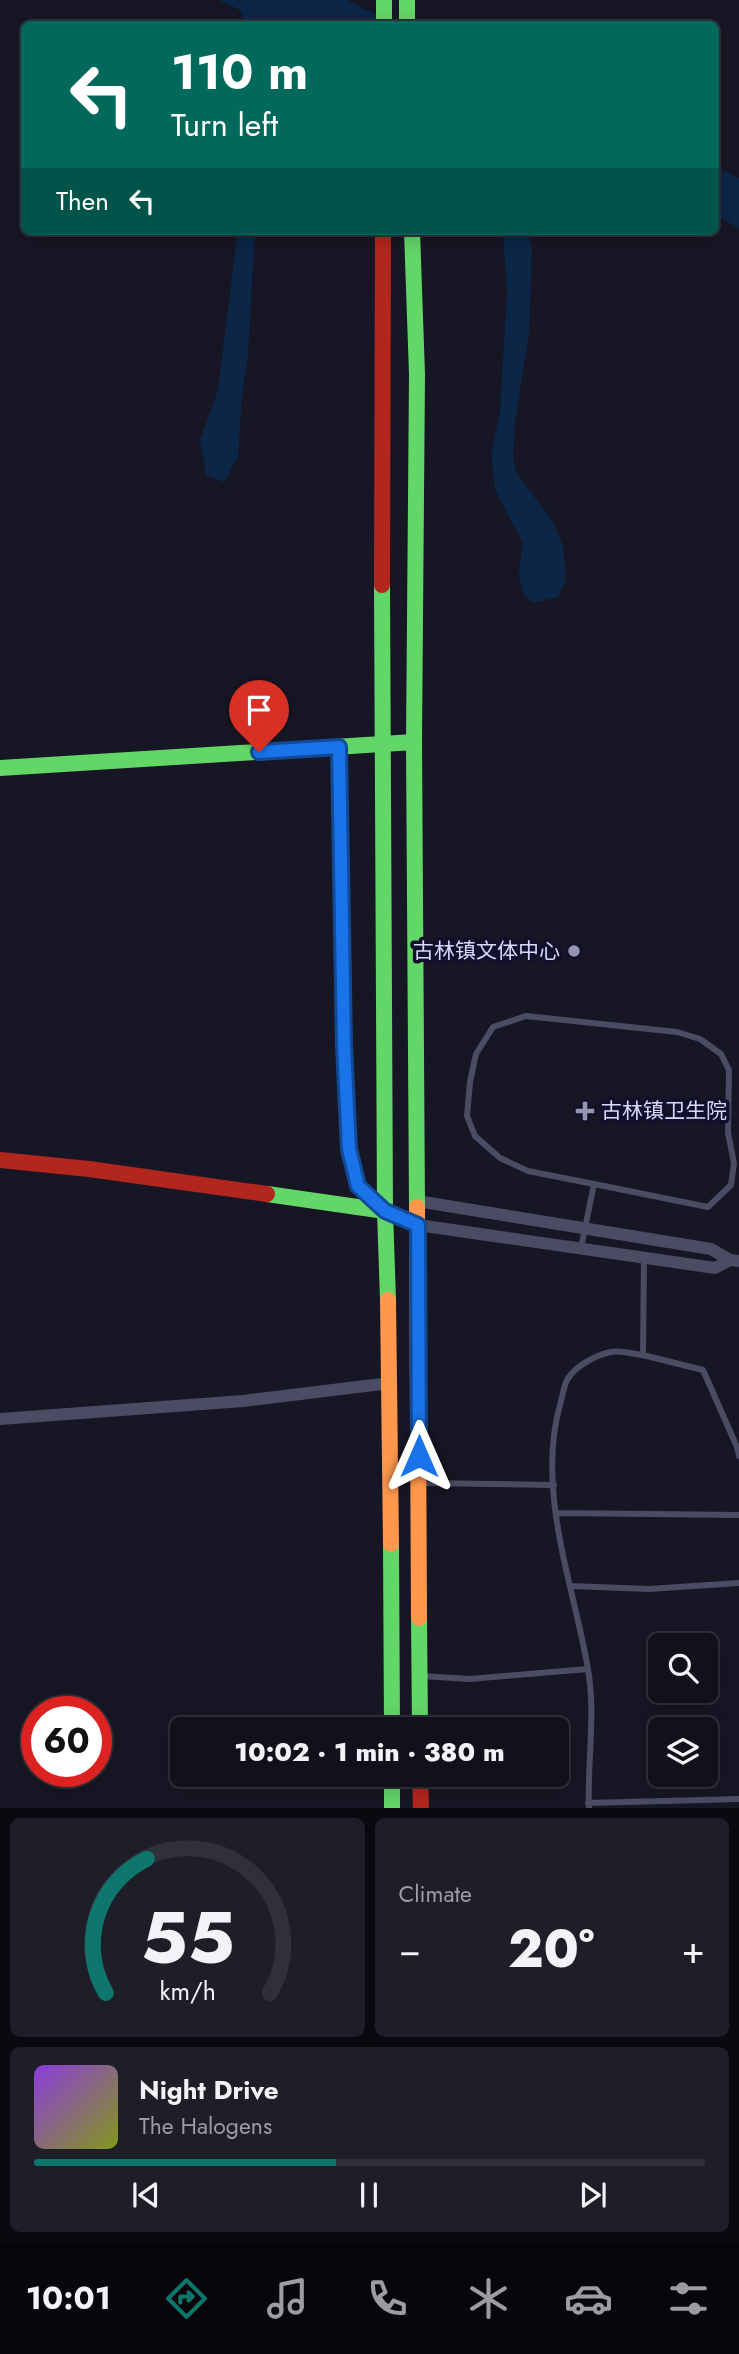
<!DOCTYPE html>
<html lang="en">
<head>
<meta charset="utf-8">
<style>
  body { margin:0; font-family:Jost,"Noto Sans SC",sans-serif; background:#1e1e28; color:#f1f3f6; height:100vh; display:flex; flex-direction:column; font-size:26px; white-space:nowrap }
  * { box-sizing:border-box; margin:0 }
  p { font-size:23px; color:#9c9da3 }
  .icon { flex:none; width:38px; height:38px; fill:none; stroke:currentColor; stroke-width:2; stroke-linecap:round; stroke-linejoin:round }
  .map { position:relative; height:1808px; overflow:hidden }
  .side { display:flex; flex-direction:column; gap:10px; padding:10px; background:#09090f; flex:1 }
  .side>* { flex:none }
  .guide { position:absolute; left:21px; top:21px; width:698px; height:214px; border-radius:10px; box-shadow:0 4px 18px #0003,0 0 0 2px #30303a; background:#00695c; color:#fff; overflow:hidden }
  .buttons { position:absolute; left:648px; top:1633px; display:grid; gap:14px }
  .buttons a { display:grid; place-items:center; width:70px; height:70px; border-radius:10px; background:#11101b; box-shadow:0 4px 18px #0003,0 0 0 2px #30303a; font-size:35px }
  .speed { position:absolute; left:21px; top:1696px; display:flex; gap:14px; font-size:35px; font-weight:700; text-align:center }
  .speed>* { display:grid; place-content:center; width:91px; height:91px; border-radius:50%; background:#11101b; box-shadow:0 4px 18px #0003,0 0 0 2px #30303a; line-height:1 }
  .speed .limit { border:10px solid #d22; background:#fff; color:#111 }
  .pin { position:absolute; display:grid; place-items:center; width:60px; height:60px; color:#fff; margin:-72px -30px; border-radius:50% 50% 50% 0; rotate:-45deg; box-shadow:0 0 7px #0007 }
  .pin .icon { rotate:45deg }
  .me { position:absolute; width:77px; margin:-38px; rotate:0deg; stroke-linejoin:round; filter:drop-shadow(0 0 5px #0008) }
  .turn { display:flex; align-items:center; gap:24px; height:147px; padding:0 35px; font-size:32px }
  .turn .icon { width:91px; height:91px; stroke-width:2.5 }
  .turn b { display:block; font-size:49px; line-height:60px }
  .then { display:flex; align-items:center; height:66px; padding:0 35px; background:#0003; gap:14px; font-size:26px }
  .big { font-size:52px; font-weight:800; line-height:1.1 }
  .side .tile { flex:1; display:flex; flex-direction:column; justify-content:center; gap:10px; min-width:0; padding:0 24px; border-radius:10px; background:#1e1e28 }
  .side .dial { align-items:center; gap:0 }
  .dial svg { height:182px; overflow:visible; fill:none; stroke:#30303a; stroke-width:7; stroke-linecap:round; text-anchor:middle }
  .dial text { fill:#f1f3f6; stroke:none }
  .song { display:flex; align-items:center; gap:21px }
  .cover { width:84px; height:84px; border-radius:10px; background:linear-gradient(135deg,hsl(270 70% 55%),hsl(70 70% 35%)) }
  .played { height:7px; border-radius:4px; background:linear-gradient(90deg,#0f766e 45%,#30303a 45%) }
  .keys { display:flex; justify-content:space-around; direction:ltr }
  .heat { display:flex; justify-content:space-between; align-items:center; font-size:38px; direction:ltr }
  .side .tiles { flex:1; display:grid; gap:10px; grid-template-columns:1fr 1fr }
  .tile:last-child { grid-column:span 2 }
  .trip { position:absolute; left:170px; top:1717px; width:399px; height:70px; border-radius:10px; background:#11101b; box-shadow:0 4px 18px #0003,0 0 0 2px #30303a; font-weight:800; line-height:70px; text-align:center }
  .tabs { display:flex; height:112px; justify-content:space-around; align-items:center; background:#07060b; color:#9c9da3 }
  .tabs .icon { width:49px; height:49px }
  .tabs .active { color:#0f766e }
  .tabs b { font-size:32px; color:#f1f3f6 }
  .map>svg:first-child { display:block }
  .water { fill:#0b2646 }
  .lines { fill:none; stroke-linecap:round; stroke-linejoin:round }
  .lane { stroke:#4b4c64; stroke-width:6 }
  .street { stroke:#4b4c64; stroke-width:12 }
  .fast { stroke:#63d668; stroke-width:16 }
  .slow { stroke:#ff974d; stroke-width:16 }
  .jam { stroke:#b3261e; stroke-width:16 }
  .route-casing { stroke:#114b97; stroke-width:18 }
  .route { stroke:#1a73e8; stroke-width:12 }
  .poi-dot { fill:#9595b2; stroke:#12102a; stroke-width:2.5 }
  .labels { text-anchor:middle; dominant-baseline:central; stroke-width:7; stroke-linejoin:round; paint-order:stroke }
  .poi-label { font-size:21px; fill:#d9d9ff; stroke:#12102a; text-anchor:end }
</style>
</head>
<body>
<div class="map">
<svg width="739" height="1808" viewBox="0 0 739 1808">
  <rect width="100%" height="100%" fill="#171624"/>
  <path class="water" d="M219,0H347L395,24H244L240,10Z
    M716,167L739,178V228L716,216Z
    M238,231H255L248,355L242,395L238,457L224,482L206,475L200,440L218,390Z
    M503,231H528L532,250L529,332L515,423L513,457L516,472L553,522L563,546L566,579L558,597L533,603L523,594L519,574L523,543L495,490L491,455L500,412L507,293Z"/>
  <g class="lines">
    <path class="lane" d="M581,1248L594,1184L708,1207L731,1185L734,1163L728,1133L729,1070L721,1054L700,1039L677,1032L526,1016L493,1027L476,1054L470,1082L467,1116L475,1136L500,1158L528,1171L594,1184
      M644,1258L643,1355L703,1370L737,1447L739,1456
      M423,1483L554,1485
      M557,1513L739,1515
      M570,1586L649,1589L739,1583
      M422,1676L470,1679L588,1669
      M588,1803L739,1799
      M589,1808C587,1762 596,1715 588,1669C573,1582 535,1489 561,1401C563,1394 564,1386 567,1380C575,1366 596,1355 611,1352C620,1350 633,1354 643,1355"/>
    <path class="street" d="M339,747L344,1046L349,1148L358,1186L385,1211
      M417,1201L711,1249L730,1260
      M418,1225L715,1268L730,1260L739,1261
      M0,1419L243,1401L390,1383"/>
    <path class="fast" d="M384,0V24
      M407,0V24
      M412,231L417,374L414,742L417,1207
      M382,585L385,1211L388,1300
      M0,768L414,742
      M267,1194L385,1211L418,1225
      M391,1544L392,1729
      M419,1618L420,1729
      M392,1774V1808"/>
    <path class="slow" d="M417,1207L419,1618
      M388,1300L391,1544"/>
    <path class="jam" d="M382,585L383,231
      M0,1160L89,1169L267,1194
      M420,1774L421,1808"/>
  </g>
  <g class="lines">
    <g class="route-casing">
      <path id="route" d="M259,752L339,747L344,1046L349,1149L358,1186L385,1211L418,1225L419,1456"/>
    </g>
    <use href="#route" class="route"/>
  </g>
  <g class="poi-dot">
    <circle cx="574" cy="951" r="7"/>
    <path d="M581.5 1100.5h7v7h7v7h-7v7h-7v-7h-7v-7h7z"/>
  </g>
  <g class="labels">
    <g class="poi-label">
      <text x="560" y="951">古林镇文体中心</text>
      <text x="601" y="1111" text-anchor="start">古林镇卫生院</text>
    </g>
  </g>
</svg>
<div class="buttons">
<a><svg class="icon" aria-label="search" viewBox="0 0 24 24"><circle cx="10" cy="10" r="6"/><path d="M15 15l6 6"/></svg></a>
<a><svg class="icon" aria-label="layers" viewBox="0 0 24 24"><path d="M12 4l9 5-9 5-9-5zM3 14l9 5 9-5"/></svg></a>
</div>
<div class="speed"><div class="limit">60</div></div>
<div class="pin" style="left:259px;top:752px;background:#d93025"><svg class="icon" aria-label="arrive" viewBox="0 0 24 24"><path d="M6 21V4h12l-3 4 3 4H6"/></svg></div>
<svg class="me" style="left:419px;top:1456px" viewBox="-20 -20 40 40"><path d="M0-17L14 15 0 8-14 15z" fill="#1a73e8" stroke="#fff" stroke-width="4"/></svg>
<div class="trip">10:02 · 1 min · 380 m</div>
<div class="guide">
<div class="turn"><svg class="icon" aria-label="left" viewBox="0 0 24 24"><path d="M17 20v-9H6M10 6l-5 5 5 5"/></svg><div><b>110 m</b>Turn left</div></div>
<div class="then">Then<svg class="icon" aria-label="left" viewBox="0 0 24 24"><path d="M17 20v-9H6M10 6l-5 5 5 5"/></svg></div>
</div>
</div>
<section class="side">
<div class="tiles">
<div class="tile dial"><svg viewBox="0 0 100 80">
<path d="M14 69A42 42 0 1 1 86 69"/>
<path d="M14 69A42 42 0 0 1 32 10" stroke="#0f766e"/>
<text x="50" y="56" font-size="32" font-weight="700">55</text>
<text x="50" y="72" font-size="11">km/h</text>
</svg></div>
<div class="tile"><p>Climate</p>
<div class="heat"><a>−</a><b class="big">20°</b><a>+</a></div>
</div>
<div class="tile">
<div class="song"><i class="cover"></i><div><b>Night Drive</b><p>The Halogens</p></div></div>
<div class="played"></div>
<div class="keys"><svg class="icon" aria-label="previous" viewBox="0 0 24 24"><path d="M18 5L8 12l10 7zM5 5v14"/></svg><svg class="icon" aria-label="pause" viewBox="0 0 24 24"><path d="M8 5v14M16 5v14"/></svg><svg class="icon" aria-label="next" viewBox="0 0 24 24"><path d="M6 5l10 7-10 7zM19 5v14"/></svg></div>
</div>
</div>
</section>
<nav class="tabs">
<b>10:01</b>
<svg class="icon active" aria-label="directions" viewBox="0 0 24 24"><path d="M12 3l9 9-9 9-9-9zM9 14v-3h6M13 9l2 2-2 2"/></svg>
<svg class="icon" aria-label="music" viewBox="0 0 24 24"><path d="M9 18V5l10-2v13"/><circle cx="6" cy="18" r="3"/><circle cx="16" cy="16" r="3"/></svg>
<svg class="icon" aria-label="phone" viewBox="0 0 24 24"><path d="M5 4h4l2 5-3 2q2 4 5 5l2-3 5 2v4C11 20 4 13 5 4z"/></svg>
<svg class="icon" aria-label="climate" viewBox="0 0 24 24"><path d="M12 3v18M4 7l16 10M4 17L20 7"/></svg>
<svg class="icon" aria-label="car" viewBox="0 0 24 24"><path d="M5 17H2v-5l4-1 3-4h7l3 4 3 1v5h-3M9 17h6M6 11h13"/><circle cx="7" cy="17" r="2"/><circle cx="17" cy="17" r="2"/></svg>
<svg class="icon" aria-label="filters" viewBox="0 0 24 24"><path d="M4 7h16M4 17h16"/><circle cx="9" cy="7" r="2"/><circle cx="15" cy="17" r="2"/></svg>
</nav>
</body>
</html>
